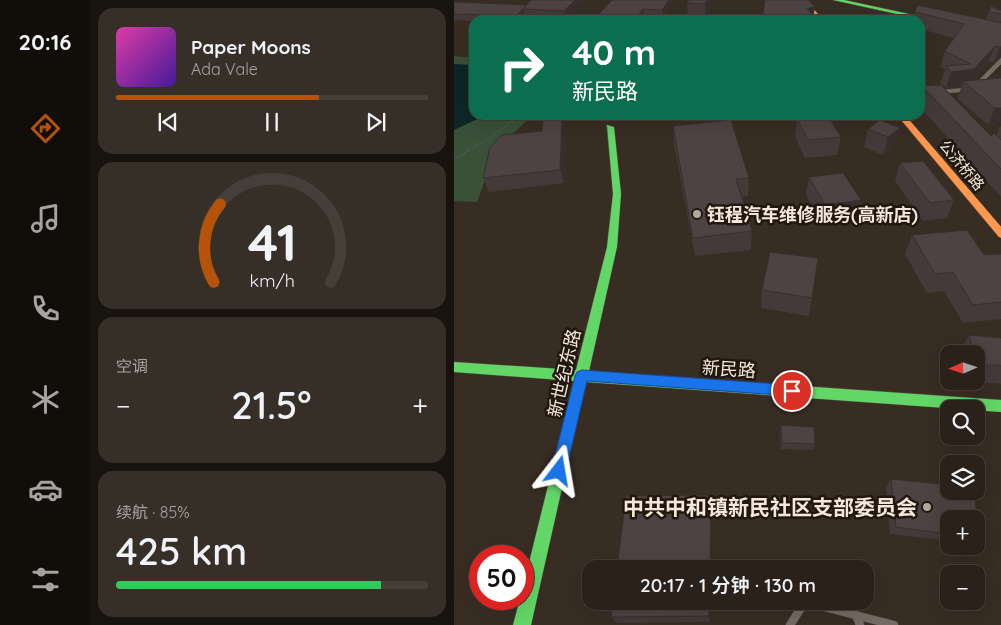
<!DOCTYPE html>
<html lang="zh">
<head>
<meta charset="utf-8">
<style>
  body { margin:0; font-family:Quicksand,"Noto Sans SC",sans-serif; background:#362f27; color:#f1f3f6; height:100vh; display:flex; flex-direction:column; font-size:19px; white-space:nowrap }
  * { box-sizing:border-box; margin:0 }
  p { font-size:16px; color:#a5a4a2 }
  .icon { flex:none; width:28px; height:28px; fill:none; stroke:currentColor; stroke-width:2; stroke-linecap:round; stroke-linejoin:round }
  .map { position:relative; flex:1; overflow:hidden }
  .sheet { display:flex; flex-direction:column; gap:8px; padding:8px; background:#17130e; width:364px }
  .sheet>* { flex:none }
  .top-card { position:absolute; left:15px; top:15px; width:456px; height:105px; border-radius:15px; box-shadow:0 5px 20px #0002,0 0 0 1px #463f39; background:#0b6e4f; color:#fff; overflow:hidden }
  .needle { width:32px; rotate:267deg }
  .fabs { position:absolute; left:486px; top:345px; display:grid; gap:10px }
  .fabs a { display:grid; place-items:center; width:45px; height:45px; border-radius:10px; background:#2a221a; box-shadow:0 5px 20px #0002,0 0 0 1px #463f39; font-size:25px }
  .speed { position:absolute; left:15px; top:545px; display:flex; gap:10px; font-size:25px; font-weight:700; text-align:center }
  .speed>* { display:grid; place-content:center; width:65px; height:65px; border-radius:50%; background:#2a221a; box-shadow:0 5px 20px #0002,0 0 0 1px #463f39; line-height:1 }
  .speed .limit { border:8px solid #d22; background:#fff; color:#111 }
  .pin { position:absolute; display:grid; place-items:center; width:42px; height:42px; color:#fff; margin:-21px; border:2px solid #fff; border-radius:50%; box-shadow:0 1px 5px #0007 }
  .me { position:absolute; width:55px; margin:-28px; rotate:14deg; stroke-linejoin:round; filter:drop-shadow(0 0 4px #0008) }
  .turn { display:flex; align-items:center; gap:18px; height:105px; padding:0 20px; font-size:22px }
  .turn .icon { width:65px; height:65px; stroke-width:2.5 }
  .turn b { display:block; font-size:35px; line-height:42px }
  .big { font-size:38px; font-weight:600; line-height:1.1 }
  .sheet .tile { flex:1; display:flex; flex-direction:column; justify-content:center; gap:8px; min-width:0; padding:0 18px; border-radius:15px; background:#362f27 }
  .sheet .dial { align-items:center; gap:0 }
  .dial svg { height:130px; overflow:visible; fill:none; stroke:#463f39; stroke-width:7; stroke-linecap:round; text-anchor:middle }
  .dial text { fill:#f1f3f6; stroke:none }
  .song { display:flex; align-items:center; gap:15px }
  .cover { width:60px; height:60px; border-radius:8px; background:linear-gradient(135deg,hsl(320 70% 55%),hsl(260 70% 35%)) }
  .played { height:5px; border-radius:2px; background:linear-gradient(90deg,#b45309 65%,#463f39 65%) }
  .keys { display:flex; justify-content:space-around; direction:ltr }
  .heat { display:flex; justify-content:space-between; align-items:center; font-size:28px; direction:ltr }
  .charge { height:8px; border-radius:4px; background:linear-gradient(90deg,#34c759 85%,#463f39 0) }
  .trip { position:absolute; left:128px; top:560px; width:292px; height:50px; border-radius:15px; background:#2a221a; box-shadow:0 5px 20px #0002,0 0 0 1px #463f39; font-weight:600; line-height:50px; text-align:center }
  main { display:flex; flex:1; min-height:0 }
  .tabs { display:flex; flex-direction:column; width:90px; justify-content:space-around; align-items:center; background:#110e0a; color:#a5a4a2 }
  .tabs .icon { width:35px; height:35px }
  .tabs .on { color:#b45309 }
  .tabs b { font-size:22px; color:#f1f3f6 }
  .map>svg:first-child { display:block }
  .green { fill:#3a5039 }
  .water { fill:#0c2726 }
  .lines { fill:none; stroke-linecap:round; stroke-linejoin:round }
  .lane-casing { stroke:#554c43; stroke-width:9 }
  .street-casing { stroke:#554c43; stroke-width:1 }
  .fast-casing { stroke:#554c43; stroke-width:1 }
  .slow-casing { stroke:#554c43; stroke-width:1 }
  .path { stroke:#736a63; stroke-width:2; stroke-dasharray:0.5 2.5; stroke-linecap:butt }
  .lane { stroke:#746c64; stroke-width:8 }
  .street { fill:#746c64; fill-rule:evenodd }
  .fast { fill:#63d668; fill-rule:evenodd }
  .slow { fill:#ff974d; fill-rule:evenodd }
  .wall { fill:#433a39 }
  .shaded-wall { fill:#372f2e }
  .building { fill:#4e4342; stroke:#372f2e }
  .route { fill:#1a73e8; stroke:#114b97 }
  .poi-dot { fill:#b3a69b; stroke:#20170f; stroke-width:2 }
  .labels { text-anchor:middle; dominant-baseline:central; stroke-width:5; stroke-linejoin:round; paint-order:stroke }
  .far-street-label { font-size:15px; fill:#f5e7dc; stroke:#20170f }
  .poi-label { font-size:18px; font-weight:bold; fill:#f5e7dc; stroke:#20170f; text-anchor:start }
  .street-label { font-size:18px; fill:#f5e7dc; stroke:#20170f }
  .near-poi-label { font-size:21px; font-weight:bold; fill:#f5e7dc; stroke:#20170f; text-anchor:end }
</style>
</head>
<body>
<main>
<nav class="tabs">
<b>20:16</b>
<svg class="icon on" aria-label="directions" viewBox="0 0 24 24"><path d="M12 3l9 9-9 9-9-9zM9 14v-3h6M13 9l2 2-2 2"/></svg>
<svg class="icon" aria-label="music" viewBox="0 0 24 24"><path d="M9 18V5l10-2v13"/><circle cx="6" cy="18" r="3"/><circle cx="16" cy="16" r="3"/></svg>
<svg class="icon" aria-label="phone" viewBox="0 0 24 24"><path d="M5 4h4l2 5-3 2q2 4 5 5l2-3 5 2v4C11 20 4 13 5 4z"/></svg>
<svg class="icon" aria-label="climate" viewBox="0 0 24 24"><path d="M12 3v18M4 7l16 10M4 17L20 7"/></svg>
<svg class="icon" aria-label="car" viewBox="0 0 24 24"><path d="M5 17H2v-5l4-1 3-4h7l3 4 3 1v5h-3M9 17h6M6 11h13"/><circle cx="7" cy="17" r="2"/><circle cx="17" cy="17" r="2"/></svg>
<svg class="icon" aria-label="filters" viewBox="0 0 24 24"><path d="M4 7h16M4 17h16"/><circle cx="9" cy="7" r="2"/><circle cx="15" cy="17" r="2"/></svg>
</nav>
<section class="sheet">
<div class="tile">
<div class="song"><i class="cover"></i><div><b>Paper Moons</b><p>Ada Vale</p></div></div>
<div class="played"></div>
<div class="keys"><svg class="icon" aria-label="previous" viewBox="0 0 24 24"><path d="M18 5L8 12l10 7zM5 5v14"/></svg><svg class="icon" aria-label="pause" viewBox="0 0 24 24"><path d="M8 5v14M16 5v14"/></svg><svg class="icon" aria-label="next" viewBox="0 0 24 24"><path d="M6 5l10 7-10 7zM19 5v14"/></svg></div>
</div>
<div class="tile dial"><svg viewBox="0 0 100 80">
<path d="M14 69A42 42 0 1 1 86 69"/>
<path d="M14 69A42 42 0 0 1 18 21" stroke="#b45309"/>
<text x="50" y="56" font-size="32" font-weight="700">41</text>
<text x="50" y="72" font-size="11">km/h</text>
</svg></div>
<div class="tile"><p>空调</p>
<div class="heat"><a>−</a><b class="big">21.5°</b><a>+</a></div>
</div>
<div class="tile"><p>续航 · 85%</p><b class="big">425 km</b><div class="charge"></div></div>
</section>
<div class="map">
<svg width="548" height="625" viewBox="0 0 548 625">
  <rect width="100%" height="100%" fill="#382d23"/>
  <path class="green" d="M0,56L20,58V115H78L41,152L23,202L0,201Z"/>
  <path class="water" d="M0,64L20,65V97L18,100L20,101V115H32L0,130Z"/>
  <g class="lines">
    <g class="lane-casing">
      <path id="lane" d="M402,615L406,625
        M336,625L351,602L440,625"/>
    </g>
    <g class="street-casing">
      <path id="street" d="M548,57V63L524,87L514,91L466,96V92L511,88L520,85Z"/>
    </g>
    <g class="fast-casing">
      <path id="fast" d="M379,0H390L483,20L480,22Z
        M153,125L160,127L167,194L163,247L135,371L548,400V412L132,382L77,625H59L66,599H69V587L120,381L0,372V362L122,370L153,247L159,194Z"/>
    </g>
    <g class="slow-casing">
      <path id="slow" d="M346,0H352L369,20H363Z
        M443,115H451L548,228V238L545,237Z"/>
    </g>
    <path class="path" d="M0,159L34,139L67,115"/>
    <use href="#lane" class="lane"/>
    <use href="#street" class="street"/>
    <use href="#fast" class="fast"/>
    <use href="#slow" class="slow"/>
  </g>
  <path class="wall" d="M132,0L114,20L72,19L71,15L66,20H20V21L0,20V2L73,5Z
    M158,0H220L209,16L190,15L186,20H143V16Z
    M235,0H260L252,19L234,18L233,3Z
    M463,5L532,19L537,6L545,10H548V56L540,62L535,61L518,81L548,78V124L534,125L503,98L508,86L492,88L486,83L491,69L486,67L491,51L500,38L466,29V20H459Z
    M468,86L537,136H542L545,127L548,126V198L466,107V93Z
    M223,115H243V119L223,120Z
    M108,118L112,130L110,183L35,192L29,178L88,131Z
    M343,119L387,137L383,155L351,158L341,137Z
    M426,120L441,145L429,155L410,147L414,129Z
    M219,126L295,178L294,196L288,197L298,231L297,250L241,256L220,144Z
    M446,163L500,200L493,218L469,221L441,181Z
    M355,177L407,200L403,219L368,224L352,195Z
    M458,235L530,255L548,254V319L509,323L490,291L473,293L451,254Z
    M308,290L358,298L355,316L307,308Z
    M515,335L548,338V384L516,381H522V354H505L504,353Z
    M327,425L361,444L359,450L327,449L326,431Z
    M437,479L495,485V491H519L528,538L522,543V519H495V541L436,534L432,487Z
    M159,601H256V622L163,623L157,617Z"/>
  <path class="shaded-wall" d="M121,0H132L114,20H113L110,11Z
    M215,0H220L209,16L208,10Z
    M253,0H260L252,19L251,4Z
    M74,5L69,9L71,15L66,20H63L62,16Z
    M361,7L359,20L353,8Z
    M189,9L190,15L186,20H182V18Z
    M541,46L535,61L515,85L509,81L508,86L492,88L497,72L520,69Z
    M548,46V56L540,62L546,47Z
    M541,108H548V124L534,125Z
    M108,118L112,130L110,183L106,170Z
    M446,128L441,145L429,155L434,137Z
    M407,200L403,219L368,224L371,205Z
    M257,495V569H256Z
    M255,601H256V622L255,616Z"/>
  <path class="building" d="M77,0H121L110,11L69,9Z
    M158,0H215L208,10L189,9L182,18L143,16Z
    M235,0H253L251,4L233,3Z
    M311,0H354L361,7L353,8L362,20H308Z
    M0,2L73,5L62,16L0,14Z
    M463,5L548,23V46L546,47L541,46L520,69L497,72L492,66L517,64L491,51L510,24L461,12Z
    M537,6L545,10H548V14L535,12Z
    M548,78V108H541L509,81Z
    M487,85L537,136L540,133L548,141V170L468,86Z
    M374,116L387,137L354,140L343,119Z
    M108,118L106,170L29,178L36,147L48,135L88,131L89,120Z
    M277,120L295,178L282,179L298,231L239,238L219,126Z
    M426,120L446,128L434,137L414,129Z
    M469,161L500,200L476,203L446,163Z
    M389,173L407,200L371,205L355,177Z
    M513,230L530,255L548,254V302L519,305L499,272L481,274L458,235Z
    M316,252L364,258L358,298L308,290Z
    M515,335L548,338V366L523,364L522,354H520Z
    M327,425L360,427L361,444L328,443Z
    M437,479L495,485V491H519L528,538L522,537V519H495V534L442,527Z
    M257,495L256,569H163L172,496Z
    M159,601H255V616L157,617Z"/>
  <path class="route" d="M128,370L338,385L342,387L344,391L342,395L338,396L133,381L112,471L110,476L105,478L99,476L97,471L121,376L123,372Z"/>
  <g class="poi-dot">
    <circle cx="243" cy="214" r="5"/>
    <circle cx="473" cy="507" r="5"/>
  </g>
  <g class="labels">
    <g class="far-street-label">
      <text transform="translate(508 165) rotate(50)">公济桥路</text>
    </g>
    <g class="poi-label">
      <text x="253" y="214">钰程汽车维修服务(高新店)</text>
    </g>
    <g class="street-label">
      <text transform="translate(275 369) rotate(4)">新民路</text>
      <text transform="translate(110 373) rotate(-77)">新世纪东路</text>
    </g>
    <g class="near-poi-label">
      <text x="463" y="507">中共中和镇新民社区支部委员会</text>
    </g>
  </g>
</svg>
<div class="fabs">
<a><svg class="needle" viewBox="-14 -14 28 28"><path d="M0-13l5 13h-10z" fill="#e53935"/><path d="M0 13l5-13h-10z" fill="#a5a4a2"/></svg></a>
<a><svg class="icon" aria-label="search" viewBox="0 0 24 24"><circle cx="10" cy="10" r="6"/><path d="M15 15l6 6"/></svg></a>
<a><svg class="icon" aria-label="layers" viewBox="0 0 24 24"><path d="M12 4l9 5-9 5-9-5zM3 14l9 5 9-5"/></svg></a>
<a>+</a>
<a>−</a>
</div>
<div class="speed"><div class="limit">50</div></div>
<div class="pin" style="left:338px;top:391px;background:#d93025"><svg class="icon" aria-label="arrive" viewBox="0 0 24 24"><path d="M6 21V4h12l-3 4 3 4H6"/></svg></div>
<svg class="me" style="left:105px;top:471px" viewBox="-20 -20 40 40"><path d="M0-17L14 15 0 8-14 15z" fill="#1a73e8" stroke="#fff" stroke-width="4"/></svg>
<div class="trip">20:17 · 1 分钟 · 130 m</div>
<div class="top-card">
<div class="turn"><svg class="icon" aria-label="right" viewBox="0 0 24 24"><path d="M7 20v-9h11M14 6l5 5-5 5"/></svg><div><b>40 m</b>新民路</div></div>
</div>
</div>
</main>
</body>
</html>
